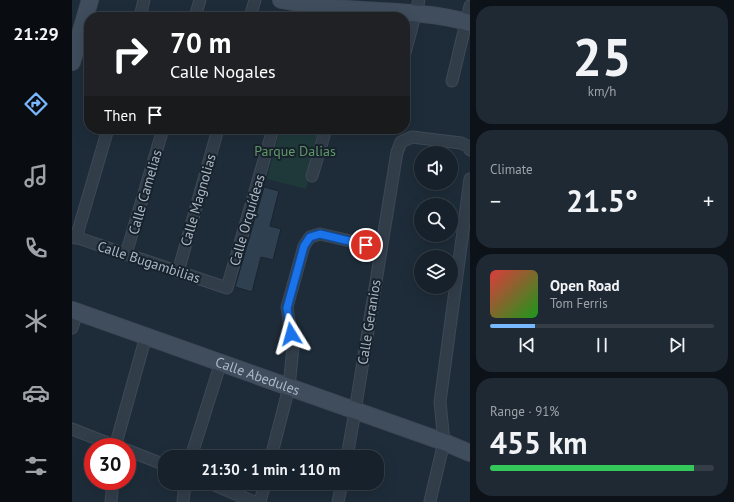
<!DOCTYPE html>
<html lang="en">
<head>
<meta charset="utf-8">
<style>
  body { margin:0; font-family:"PT Sans",sans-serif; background:#1f2933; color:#f1f3f6; height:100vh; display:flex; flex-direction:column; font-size:15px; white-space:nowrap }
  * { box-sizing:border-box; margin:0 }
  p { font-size:13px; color:#9ea3a9 }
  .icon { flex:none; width:22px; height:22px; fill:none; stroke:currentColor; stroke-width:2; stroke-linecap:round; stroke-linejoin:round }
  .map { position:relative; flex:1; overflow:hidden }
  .side { display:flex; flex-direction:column; gap:6px; padding:6px; background:#0c1218; width:264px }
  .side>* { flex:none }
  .top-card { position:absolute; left:12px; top:12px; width:326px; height:122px; border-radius:16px; box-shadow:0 4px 16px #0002,0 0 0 1px #353e47; background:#202124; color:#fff; overflow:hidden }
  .tools { position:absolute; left:342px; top:146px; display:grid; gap:8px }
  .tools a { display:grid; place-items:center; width:44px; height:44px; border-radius:50%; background:#16212b; box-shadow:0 4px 16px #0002,0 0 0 1px #353e47; font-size:20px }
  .speed { position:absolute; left:12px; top:438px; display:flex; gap:8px; font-size:20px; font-weight:700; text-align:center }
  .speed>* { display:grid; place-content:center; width:52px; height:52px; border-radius:50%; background:#16212b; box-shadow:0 4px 16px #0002,0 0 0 1px #353e47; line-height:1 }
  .speed .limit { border:6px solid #d22; background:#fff; color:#111 }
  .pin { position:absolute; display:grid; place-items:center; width:34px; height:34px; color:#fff; margin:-17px; border:2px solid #fff; border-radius:50%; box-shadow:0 1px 4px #0007 }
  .me { position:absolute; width:44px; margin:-22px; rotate:352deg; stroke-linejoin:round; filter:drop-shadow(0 0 3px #0008) }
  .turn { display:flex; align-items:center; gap:14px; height:84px; padding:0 20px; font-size:18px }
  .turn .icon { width:52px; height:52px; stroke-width:2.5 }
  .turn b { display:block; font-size:28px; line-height:34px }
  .then { display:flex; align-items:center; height:38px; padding:0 20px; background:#0003; gap:8px; font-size:15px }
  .big { font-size:30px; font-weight:800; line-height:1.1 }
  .side .tile { flex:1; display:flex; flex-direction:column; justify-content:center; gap:6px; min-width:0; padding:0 14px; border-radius:16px; background:#1f2933 }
  .side .dial { align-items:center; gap:0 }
  .dial b { font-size:52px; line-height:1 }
  .song { display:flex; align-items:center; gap:12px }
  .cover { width:48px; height:48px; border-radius:6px; background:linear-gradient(135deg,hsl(0 70% 55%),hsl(120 70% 35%)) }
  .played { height:4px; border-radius:2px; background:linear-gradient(90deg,#77b8ff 20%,#353e47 20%) }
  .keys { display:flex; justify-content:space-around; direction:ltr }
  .heat { display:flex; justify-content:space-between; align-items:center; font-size:22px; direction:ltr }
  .charge { height:6px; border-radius:3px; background:linear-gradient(90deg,#34c759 91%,#353e47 0) }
  .trip { position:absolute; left:86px; top:450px; width:226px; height:40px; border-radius:16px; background:#16212b; box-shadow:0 4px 16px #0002,0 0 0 1px #353e47; font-weight:800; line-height:40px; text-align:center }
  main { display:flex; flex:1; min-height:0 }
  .tab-bar { display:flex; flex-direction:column; width:72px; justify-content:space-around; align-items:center; background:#090d11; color:#9ea3a9 }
  .tab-bar .icon { width:28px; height:28px }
  .tab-bar .current { color:#77b8ff }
  .tab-bar b { font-size:18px; color:#f1f3f6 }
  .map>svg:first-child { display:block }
  .green { fill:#1f393a }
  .building { fill:#2f4050; stroke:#19242f }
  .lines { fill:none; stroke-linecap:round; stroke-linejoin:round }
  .street-casing { stroke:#3e4956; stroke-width:13 }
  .secondary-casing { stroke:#3e4956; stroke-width:18 }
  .street { stroke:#313d49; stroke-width:11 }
  .secondary { stroke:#3f4d5d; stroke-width:16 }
  .route-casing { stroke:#114b97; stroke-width:10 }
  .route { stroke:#1a73e8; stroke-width:7 }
  .labels { text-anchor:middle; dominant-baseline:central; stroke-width:4; stroke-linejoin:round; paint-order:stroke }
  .park-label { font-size:14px; fill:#619968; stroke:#17222d }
  .street-label { font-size:14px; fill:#abb8c6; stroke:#17222d }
</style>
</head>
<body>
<main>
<nav class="tab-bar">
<b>21:29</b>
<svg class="icon current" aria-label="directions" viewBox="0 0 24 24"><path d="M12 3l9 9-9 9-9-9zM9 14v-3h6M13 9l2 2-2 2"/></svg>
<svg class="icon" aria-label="music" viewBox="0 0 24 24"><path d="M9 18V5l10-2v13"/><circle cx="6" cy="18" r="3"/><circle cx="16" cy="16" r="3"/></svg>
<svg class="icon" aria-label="phone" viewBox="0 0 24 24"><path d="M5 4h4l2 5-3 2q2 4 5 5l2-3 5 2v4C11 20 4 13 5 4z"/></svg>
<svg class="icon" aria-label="climate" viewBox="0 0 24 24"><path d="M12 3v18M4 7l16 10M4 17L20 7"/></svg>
<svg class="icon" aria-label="car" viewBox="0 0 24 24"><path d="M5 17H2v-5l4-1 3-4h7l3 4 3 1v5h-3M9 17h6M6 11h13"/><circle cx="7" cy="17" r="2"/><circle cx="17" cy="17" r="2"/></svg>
<svg class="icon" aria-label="filters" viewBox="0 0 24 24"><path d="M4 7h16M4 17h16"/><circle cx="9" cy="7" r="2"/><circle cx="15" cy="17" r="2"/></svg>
</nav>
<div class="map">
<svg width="398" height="502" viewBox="0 0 398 502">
  <rect width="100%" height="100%" fill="#1e2c39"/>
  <path class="green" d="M208,129H251L234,189L195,179Z"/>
  <path class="building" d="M192,187L207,191L198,226L209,229L201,260L189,257L180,292L163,287Z"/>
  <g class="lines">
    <g class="street-casing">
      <path id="street" d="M68,17L72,0
        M123,17L128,0
        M178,17L183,0
        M233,17L238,0
        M333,53L347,0
        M380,81L398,6
        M240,176L254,129
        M0,236L155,288L201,129
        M4,238L36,129
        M54,254L91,129
        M106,272L146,129
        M0,328L5,312
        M0,429L46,447
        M43,447L74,336
        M55,450L93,465
        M119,457L149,362
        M199,457L217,387L221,347L215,307L232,246L238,237L248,234L309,248
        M275,457L283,411L325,152L329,142L340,137L389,143L397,147L398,150
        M138,483L182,502
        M358,501L372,442L368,402L398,179
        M39,502L41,481
        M111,502L113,483
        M188,502L193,483
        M266,502L270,483"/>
    </g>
    <g class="secondary-casing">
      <g id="secondary">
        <path d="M209,0C236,5 264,9 291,10C326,12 365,13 398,23"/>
        <path d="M0,62L18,0"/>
        <path id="s1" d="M0,310L372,442L398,453"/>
      </g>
    </g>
    <use href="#street" class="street"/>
    <use href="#secondary" class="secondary"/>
  </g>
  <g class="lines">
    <g class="route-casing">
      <path id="route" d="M219,334L215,308L232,246L238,237L248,234L294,245"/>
    </g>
    <use href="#route" class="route"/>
  </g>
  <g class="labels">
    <g class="park-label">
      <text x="223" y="151">Parque Dalias</text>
    </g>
    <g class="street-label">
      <text transform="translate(73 192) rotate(-74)">Calle Camelias</text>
      <text transform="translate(126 200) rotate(-74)">Calle Magnolias</text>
      <text transform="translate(175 220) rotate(-74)">Calle Orquídeas</text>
      <text transform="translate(77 262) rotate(18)">Calle Bugambilias</text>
      <text transform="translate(297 322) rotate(-81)">Calle Geranios</text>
      <text stroke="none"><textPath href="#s1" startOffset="197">Calle Abedules</textPath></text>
    </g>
  </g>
</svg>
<div class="tools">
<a><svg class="icon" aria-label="sound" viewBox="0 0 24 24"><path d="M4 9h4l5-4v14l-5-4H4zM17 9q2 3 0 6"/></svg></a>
<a><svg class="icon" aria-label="search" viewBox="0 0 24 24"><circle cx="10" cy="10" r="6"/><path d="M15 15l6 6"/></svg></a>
<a><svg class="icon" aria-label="layers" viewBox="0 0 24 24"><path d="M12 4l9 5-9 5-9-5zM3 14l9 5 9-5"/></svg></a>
</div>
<div class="speed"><div class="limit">30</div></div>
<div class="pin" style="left:294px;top:245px;background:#d93025"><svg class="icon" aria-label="arrive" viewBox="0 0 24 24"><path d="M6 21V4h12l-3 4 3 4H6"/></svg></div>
<svg class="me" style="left:219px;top:334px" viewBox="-20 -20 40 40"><path d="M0-17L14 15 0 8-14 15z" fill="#1a73e8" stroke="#fff" stroke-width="4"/></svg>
<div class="trip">21:30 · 1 min · 110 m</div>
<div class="top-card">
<div class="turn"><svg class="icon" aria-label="right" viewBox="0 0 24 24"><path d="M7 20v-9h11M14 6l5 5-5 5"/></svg><div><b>70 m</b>Calle Nogales</div></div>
<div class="then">Then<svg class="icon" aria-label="arrive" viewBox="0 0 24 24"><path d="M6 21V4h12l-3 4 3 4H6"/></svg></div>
</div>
</div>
<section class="side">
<div class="tile dial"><b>25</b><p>km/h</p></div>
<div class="tile"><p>Climate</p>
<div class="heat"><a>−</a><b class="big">21.5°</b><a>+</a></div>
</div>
<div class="tile">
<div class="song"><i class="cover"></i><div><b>Open Road</b><p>Tom Ferris</p></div></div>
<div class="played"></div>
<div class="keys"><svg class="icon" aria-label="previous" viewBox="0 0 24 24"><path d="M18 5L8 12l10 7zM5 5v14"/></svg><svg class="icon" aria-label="pause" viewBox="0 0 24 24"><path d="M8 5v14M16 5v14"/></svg><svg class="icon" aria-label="next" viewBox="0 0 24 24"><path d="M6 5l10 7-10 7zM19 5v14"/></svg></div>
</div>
<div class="tile"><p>Range · 91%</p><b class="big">455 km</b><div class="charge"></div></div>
</section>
</main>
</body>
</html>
